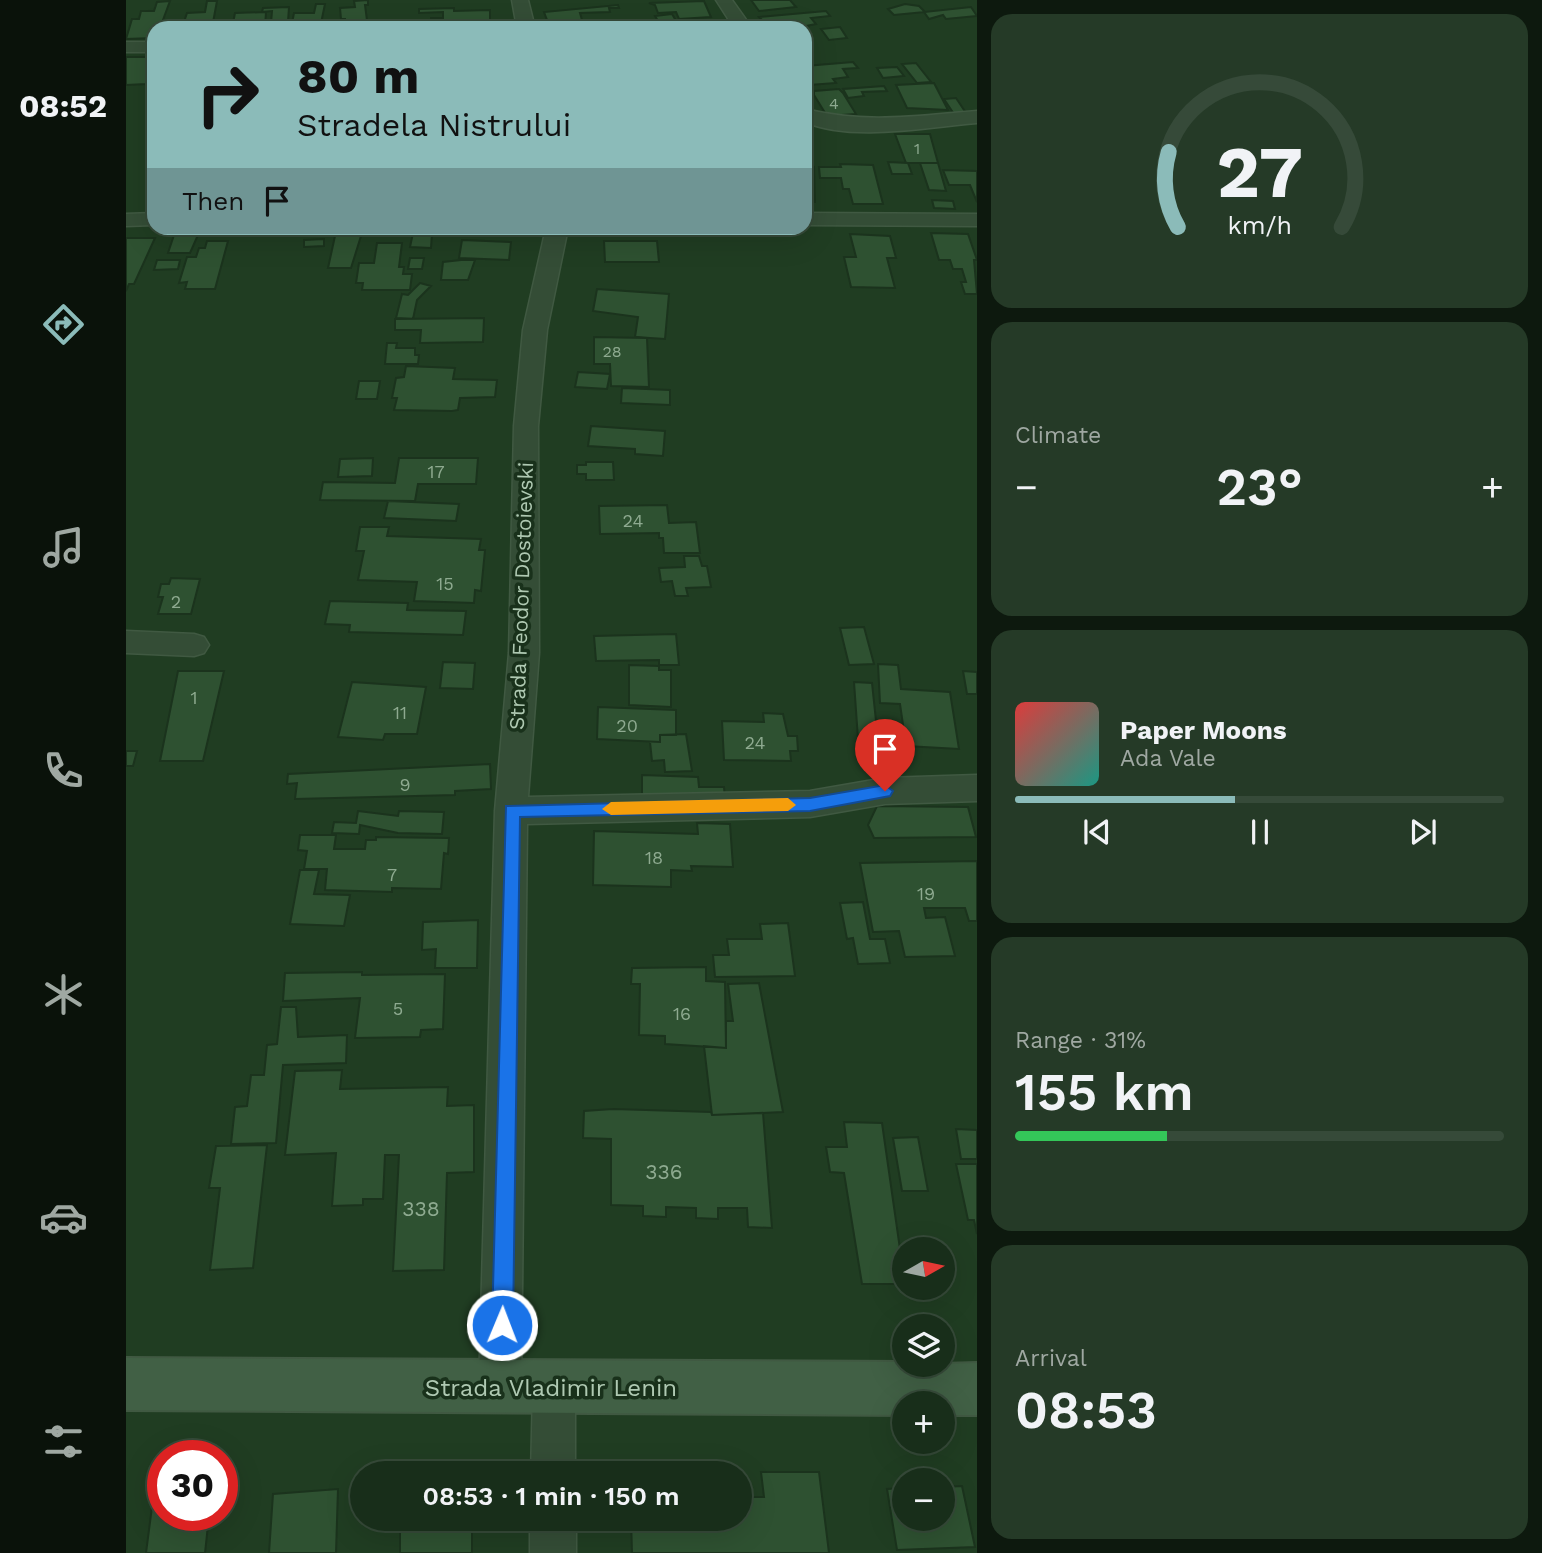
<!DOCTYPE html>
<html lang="en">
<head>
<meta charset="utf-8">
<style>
  body { margin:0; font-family:"Work Sans",sans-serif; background:#253a27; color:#f1f3f6; height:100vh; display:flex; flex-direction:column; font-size:26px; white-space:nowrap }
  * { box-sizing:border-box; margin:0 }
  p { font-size:23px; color:#9fa8a2 }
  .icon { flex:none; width:38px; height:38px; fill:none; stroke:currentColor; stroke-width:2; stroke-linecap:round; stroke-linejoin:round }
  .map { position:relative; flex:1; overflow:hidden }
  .panel { display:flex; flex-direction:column; gap:14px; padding:14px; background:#0d190e; width:565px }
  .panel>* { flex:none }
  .banner { position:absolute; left:21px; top:21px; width:665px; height:214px; border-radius:21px; box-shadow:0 7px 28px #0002,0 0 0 2px #364a39; background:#8bbbb9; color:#111; overflow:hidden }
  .needle { width:46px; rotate:81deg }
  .controls { position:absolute; left:766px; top:1237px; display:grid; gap:14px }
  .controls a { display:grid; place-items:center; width:63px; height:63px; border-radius:50%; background:#182e1a; box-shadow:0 7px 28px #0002,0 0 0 2px #364a39; font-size:35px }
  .speed { position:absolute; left:21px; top:1440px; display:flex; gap:14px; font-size:35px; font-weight:700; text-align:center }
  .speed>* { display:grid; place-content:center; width:91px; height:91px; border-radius:50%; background:#182e1a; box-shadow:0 7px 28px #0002,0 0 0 2px #364a39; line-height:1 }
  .speed .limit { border:10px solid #d22; background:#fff; color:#111 }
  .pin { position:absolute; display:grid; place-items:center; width:60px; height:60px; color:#fff; margin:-72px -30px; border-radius:50% 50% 50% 0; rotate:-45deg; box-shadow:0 0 7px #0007 }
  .pin .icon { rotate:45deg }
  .me { position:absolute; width:77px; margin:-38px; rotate:1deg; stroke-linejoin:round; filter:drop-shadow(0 0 5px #0008) }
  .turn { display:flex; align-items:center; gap:24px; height:147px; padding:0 35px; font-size:32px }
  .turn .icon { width:91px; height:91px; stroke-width:2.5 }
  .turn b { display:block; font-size:49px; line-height:60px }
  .then { display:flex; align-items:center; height:66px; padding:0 35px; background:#0003; gap:14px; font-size:26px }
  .big { font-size:52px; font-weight:600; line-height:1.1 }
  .panel .tile { flex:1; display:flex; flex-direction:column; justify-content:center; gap:10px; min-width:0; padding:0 24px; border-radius:21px; background:#253a27 }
  .panel .dial { align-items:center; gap:0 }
  .dial svg { height:182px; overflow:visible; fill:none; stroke:#364a39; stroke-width:7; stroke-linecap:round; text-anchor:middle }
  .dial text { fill:#f1f3f6; stroke:none }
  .song { display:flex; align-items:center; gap:21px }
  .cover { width:84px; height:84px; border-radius:10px; background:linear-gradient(135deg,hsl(0 70% 55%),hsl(170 70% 35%)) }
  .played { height:7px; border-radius:4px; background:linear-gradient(90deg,#8bbbb9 45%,#364a39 45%) }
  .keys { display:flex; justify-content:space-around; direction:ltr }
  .heat { display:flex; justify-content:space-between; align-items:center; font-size:38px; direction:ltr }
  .charge { height:10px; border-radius:5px; background:linear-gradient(90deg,#34c759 31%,#364a39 0) }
  .trip { position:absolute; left:224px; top:1461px; width:402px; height:70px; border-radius:35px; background:#182e1a; box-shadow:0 7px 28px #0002,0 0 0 2px #364a39; font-weight:600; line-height:70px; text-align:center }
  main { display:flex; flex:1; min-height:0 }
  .tab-bar { display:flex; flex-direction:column; width:126px; justify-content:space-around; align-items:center; background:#0a120a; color:#9fa8a2 }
  .tab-bar .icon { width:49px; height:49px }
  .tab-bar .on { color:#8bbbb9 }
  .tab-bar b { font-size:32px; color:#f1f3f6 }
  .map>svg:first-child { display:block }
  .building { fill:#2e5131; stroke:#1b331d; stroke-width:2 }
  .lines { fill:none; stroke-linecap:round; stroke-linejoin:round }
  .street-casing { stroke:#405942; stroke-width:3 }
  .secondary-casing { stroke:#405942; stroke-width:4 }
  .street { fill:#344d36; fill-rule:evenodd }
  .secondary { fill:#416045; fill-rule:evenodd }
  .route { fill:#1a73e8; stroke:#114b97; stroke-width:2 }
  .slow { fill:#f59e0b }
  .labels { text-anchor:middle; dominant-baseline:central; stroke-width:7; stroke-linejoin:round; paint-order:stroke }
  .far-number-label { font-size:16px; fill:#8eaa90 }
  .number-label { font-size:18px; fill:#8eaa90 }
  .street-label { font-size:21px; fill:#afc9b2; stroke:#19311b }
  .near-number-label { font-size:21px; fill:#8eaa90 }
  .near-street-label { font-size:24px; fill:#afc9b2; stroke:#19311b }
</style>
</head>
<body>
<main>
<nav class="tab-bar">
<b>08:52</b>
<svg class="icon on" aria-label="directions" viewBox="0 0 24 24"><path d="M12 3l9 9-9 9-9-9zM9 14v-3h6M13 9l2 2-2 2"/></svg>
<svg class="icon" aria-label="music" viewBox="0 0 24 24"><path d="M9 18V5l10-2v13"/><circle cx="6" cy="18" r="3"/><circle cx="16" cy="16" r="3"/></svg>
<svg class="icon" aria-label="phone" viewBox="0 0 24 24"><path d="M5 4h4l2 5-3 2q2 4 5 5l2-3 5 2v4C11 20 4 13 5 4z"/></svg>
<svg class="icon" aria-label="climate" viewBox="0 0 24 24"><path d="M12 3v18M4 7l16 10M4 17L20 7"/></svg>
<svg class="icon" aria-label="car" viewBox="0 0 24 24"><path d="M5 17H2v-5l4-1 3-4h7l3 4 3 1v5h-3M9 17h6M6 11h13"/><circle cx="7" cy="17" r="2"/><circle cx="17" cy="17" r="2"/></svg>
<svg class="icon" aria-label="filters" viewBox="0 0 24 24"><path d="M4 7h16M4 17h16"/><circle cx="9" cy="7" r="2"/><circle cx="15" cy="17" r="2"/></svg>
</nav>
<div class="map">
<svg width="851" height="1553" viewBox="0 0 851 1553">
  <rect width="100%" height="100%" fill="#203d22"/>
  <path class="building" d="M242,0V5H239L242,28H228L227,22L219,23V19H215L214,8L229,7L228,1Z
    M625,0H664L670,7L633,11Z
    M44,1L34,28H28V38L0,39L6,19H13L15,11H28L31,2Z
    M81,1H91L86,28H56L61,13L79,12Z
    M578,1L585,17L553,19L550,12L532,13L529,5L523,3Z
    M190,4H199L194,28H165L168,13H188Z
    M779,4L793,6L799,12L768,15L762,9Z
    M492,5L493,8H483L484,12L454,13L456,20H421L418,12Z
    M163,7L162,22L145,23L146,11L136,12L137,8Z
    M845,7L851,16L820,19L817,15L803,19L798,12Z
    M328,8V11L364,10V23L305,28V18H317V12L293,13V9Z
    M700,11L704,16L685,18L690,24L670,28H644L633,17Z
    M140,12L139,28H106L109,13Z
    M546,14L552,24L535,26L529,16Z
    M714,27L721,38L703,40L695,29Z
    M0,57H28V69L21,84L0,85Z
    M727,62L732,68L717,69L722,77L707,79L710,83L683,85L679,80V66Z
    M790,63L805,82L791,83L776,64Z
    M771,67L778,76L757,78L751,68Z
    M808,83L822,110L781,108L770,85Z
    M758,86L761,91L736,92L738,96L722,98L717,89Z
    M713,89L717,93L730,114L701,116L688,95V91Z
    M830,98L840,113L828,114L818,99Z
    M769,134H804L812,163H780Z
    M679,162L680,166L688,167L689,202H679Z
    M762,162L782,163L786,174H766Z
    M794,163H812L820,191L803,190Z
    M714,164L747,165L757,204H727L723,189H717L715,178H694L693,167H715Z
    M817,170L851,171V202L844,185H823Z
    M806,200L827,201L829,209L808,208Z
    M287,233H306L305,248L284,247Z
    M805,233L842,234L851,260H848L851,294H839L835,282H840L836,269H827L824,260H813Z
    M724,234L764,236L770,258H761L769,288L725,287L718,257H730Z
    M48,235H72L64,253H42Z
    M209,236H235L225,268H202Z
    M0,238H29L8,284H3L0,291Z
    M198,239V246L178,247V240Z
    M336,240L385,242L383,260L333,258Z
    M81,241H102L89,289H59L61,282L53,283L61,257H70L73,248H79Z
    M478,241H531L533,262H479Z
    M251,243H276L273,267H278L277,274H286L284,290H236L237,283H230L233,263H248Z
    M284,258H298L296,269H282Z
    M31,260H54L52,269L28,270Z
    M335,260H349L342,280H315L317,262Z
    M294,283L305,286L291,300L287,319L270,318L276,294L282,295Z
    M471,289L543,294L539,339L509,337L512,317L467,311Z
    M358,318L357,342L294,343L295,330H269V319Z
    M468,337L521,338L523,387L485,386L484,364H468Z
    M261,343H271L270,348H289V355H293L292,364H259Z
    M280,366L329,368L327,379L371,380L369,397L334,398L332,410L326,411L268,410L271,398H266L270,378L278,377Z
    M452,372L484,374L481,389L449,387Z
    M233,381H254L251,399H230Z
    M496,388L544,390V405L495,403Z
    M465,426L539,431L537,456L509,454V449L462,446Z
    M247,458L246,476L212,477L214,459Z
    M273,458H352L350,484H292L289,501L194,500L197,482L269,483Z
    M460,462H487L488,480H460V474H451V465H460Z
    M262,501L333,504L330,521L258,518Z
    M541,505L543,523L570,522L574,553H538L537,538H533V533L474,534L473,506Z
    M234,527H263L261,536L355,539L353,550H359L355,591L349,590L348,603L288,601L291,582L232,580L238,551H230Z
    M558,556H573L576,566H581L585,587L560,588L562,596H549L546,581L535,582L533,568L559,567Z
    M45,578L74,579L65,614H32L37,597H32L35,584H43Z
    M204,601L282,603L281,610L340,611L337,635L223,632L224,625L199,624Z
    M738,627L748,664L723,665L714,628Z
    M550,634L553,665H533V660L470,661L468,636Z
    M317,662L349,663L347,689L314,688Z
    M752,664L772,665L775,689L824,692L833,749L780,746L774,704L754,703Z
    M503,665L533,666V670H545V707L503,705Z
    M52,671H98L77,761H34Z
    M837,671L851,672V694H841Z
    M226,682L300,687L291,734H259L257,740L212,737Z
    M728,682L746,683L752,740L732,739Z
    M472,707L550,710V735H534V742L471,739Z
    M637,713L657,714L662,736H671L672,751H664L665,761L598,760L596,721L638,722Z
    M560,734L566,771L539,772L538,760L526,761L524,742H534V735Z
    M0,751H11L7,766H0Z
    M364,764L365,789L329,791V795L169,799L171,783L161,784L162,774Z
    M516,775L572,777L573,787H598L599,799L516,797Z
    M751,806L842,807L850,837L748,838L742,825Z
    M232,811L272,816L273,811L318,812L316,834L272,833L234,825L233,834L206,833L208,822L230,823Z
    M571,823L604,824L607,867L565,866L566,871L545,870V887L467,885L468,831L572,834Z
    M174,835H210L208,849H239L240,840H250V837L323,838L322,854L318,853L315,889L266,888V892L199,890L201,869H178L181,851L172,850Z
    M851,861V921H843L839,908H798L800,918L819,917L829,956L779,957L773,931L747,932L734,863Z
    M174,870H193L188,894L224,895L218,926L164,924Z
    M737,902L744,939H759L764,963L732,964L727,938L721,939L714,903Z
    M352,920L351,968H309L310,949L296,950L297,922Z
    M662,923L669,976L589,977L587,955H603L601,939H636L634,924Z
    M580,967V981L599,982L600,1048L539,1044V1036L513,1035L514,984H505L506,968Z
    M236,972V975L319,974L317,1029L295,1030L294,1037L229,1038L234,998L157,1001L159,973Z
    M633,983L657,1112L586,1115L578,1046L600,1048V1021H607L602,984Z
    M155,1007H170L172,1037L221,1035L220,1063L157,1065L150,1143L105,1144L109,1107L121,1106L125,1075H138L141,1045L151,1044Z
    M216,1070L214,1089L322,1087L321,1106L348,1105V1172L321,1173L318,1270L267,1271L273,1155H259L257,1199H237V1205L206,1206L210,1153L159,1155L169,1071Z
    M487,1109L585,1112L586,1115L637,1113L646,1228L622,1227L621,1208H592V1219L570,1218V1208L540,1207V1217L517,1216V1206L485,1205V1139L457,1138L458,1111Z
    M718,1122L756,1123L779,1284H736L718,1173L704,1172L700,1147H721Z
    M830,1129L851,1130V1159H835Z
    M792,1137L802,1191H776L767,1138Z
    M141,1145L127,1268L84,1270L94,1188H83L90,1146Z
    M830,1164H851V1234L848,1220H842Z
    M635,1472H693L703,1553H506L505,1519H614V1497H638Z
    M836,1486L849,1547L771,1550L761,1489L779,1488V1519H817V1487Z
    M212,1489L210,1553H143L147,1494Z
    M27,1499H37V1516H83L79,1553H20Z
    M274,1519H346V1553H274Z"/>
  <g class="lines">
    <g class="street-casing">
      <path id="street" d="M386,0H402L409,28H391Z
        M590,0H606L626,28H608Z
        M0,42H28V52H0Z
        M679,109C740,124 789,116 851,111V123C801,127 726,142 679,122Z
        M28,213V225L0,226V214Z
        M679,213L851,214V226L679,225Z
        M420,228H442L421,330L412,426L413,653L402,797L684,791L759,778L851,775V801L759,804L684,817L401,824L395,1388L389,1403L374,1409L359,1403L353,1388L369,811L383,653L388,426L397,330Z
        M0,631L68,634L78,637L83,645L78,653L68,656L0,653Z
        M428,1368L443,1374L449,1389V1474H405L407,1389L413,1374Z
        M404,1519H450V1553H404Z"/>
    </g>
    <g class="secondary-casing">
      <path id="secondary" d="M0,1358L779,1362V1365L851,1363V1415H817V1404H779V1415L0,1410Z"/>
    </g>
    <use href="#street" class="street"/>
    <use href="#secondary" class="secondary"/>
  </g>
  <path class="route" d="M759,785L767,791L764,796L684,811L394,817L387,1325L384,1332L376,1335L369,1332L366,1325L380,806L684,798Z"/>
  <path class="slow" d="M662,798L670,805L662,811L485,815L476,809L485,802Z"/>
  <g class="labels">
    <g class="far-number-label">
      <text x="708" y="103">4</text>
      <text x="791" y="148">1</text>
      <text x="486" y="351">28</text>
    </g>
    <g class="number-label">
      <text x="310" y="471">17</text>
      <text x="507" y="520">24</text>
      <text x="319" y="583">15</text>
      <text x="50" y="601">2</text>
      <text x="68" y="697">1</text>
      <text x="274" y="712">11</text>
      <text x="501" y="725">20</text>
      <text x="629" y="742">24</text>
      <text x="279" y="784">9</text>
      <text x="528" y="857">18</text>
      <text x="266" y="874">7</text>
      <text x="800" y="893">19</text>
      <text x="272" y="1008">5</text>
      <text x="556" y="1013">16</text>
    </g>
    <g class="street-label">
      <text transform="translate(395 596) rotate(-88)">Strada Feodor Dostoievski</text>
    </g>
    <g class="near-number-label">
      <text x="538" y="1171">336</text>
      <text x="295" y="1208">338</text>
    </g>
    <g class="near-street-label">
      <text x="425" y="1388">Strada Vladimir Lenin</text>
    </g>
  </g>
</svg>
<div class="controls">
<a><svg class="needle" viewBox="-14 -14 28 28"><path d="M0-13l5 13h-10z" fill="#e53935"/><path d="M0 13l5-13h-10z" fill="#9fa8a2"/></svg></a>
<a><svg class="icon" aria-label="layers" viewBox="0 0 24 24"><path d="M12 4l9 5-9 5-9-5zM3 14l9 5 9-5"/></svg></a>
<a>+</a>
<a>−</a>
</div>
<div class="speed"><div class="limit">30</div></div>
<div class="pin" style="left:759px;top:791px;background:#d93025"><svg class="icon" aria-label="arrive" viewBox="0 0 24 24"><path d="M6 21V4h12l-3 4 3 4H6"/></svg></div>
<svg class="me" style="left:376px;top:1325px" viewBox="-20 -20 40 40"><circle r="17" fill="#1a73e8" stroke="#fff" stroke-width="3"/><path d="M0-11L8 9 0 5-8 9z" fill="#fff"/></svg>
<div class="trip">08:53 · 1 min · 150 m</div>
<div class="banner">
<div class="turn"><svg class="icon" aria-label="right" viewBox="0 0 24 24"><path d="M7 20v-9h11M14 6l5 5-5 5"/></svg><div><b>80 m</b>Stradela Nistrului</div></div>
<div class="then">Then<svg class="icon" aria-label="arrive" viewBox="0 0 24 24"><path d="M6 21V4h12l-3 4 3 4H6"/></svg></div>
</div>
</div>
<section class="panel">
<div class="tile dial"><svg viewBox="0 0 100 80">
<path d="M14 69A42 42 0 1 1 86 69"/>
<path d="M14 69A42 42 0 0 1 10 36" stroke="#8bbbb9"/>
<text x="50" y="56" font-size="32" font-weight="700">27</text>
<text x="50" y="72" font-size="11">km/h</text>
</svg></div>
<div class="tile"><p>Climate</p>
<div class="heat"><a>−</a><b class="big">23°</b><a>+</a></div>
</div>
<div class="tile">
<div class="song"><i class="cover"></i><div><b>Paper Moons</b><p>Ada Vale</p></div></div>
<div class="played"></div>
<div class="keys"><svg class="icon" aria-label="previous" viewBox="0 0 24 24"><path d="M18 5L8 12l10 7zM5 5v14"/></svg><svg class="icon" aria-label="pause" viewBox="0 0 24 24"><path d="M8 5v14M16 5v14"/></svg><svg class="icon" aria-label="next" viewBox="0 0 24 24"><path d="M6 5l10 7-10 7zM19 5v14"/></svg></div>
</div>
<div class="tile"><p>Range · 31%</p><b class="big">155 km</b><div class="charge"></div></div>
<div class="tile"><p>Arrival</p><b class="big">08:53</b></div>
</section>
</main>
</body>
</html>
